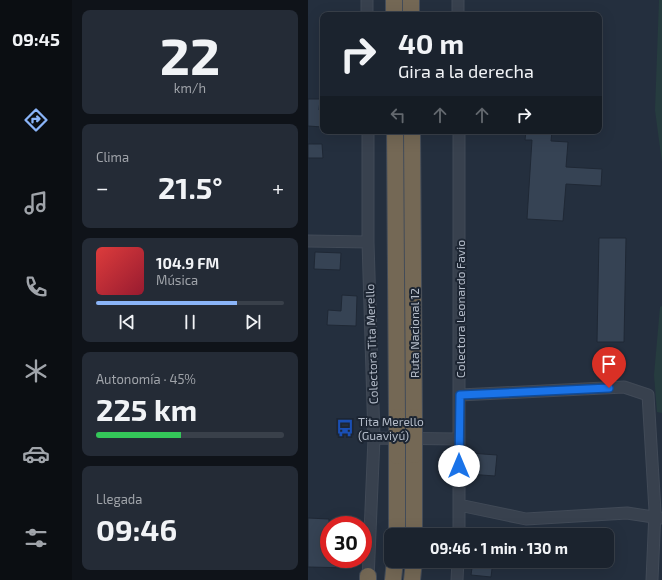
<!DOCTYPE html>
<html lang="es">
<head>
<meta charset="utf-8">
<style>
  body { margin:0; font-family:"Exo 2",sans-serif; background:#242b36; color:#f1f3f6; height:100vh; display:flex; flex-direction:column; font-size:15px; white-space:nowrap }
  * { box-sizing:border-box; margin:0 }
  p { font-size:13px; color:#a0a4aa }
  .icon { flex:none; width:22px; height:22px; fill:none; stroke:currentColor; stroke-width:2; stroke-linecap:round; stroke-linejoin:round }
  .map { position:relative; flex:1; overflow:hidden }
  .details { display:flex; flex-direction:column; gap:10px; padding:10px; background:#0f1319; width:236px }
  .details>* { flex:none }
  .hud { position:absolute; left:12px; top:12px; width:282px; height:122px; border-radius:8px; box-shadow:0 4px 16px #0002,0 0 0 1px #39404a; background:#1b232e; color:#f1f3f6; overflow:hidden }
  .speed { position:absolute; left:12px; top:516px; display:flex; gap:8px; font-size:20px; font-weight:700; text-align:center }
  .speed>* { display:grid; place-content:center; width:52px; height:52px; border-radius:50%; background:#1b232e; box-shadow:0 4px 16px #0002,0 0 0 1px #39404a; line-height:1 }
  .speed .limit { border:6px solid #d22; background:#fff; color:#111 }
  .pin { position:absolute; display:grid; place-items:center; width:34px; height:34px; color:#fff; margin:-41px -17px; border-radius:50% 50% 50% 0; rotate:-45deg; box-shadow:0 0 4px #0007 }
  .pin .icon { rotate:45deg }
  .me { position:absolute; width:44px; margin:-22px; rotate:0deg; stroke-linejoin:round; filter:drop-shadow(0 0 3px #0008) }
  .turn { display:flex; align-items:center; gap:14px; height:84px; padding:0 12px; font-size:18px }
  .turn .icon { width:52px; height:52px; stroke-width:2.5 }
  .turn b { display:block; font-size:28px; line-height:34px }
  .lanes { display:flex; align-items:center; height:38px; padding:0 12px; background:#0003; justify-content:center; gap:20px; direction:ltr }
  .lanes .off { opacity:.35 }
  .big { font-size:30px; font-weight:700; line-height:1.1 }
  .details .tile { flex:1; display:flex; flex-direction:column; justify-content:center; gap:6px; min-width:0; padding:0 14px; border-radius:8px; background:#242b36 }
  .details .dial { align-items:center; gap:0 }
  .dial b { font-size:52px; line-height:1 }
  .song { display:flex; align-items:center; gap:12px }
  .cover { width:48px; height:48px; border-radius:6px; background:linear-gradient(135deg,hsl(0 70% 55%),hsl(350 70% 35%)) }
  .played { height:4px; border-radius:2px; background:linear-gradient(90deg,#8ab4f8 75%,#39404a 75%) }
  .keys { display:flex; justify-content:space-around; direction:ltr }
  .heat { display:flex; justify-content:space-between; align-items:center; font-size:22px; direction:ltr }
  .charge { height:6px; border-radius:3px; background:linear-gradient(90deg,#34c759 45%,#39404a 0) }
  .trip { position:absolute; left:76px; top:528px; width:230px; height:40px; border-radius:8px; background:#1b232e; box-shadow:0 4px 16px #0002,0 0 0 1px #39404a; font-weight:700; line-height:40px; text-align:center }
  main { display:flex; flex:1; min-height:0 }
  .tab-bar { display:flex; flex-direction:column; width:72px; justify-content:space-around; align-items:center; background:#0b0e12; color:#a0a4aa }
  .tab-bar .icon { width:28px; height:28px }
  .tab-bar .current { color:#8ab4f8 }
  .tab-bar b { font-size:18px; color:#f1f3f6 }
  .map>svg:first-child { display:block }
  .green { fill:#263c3f }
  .building { fill:#364354; stroke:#1f2835 }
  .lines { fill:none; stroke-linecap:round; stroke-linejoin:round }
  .minor-casing { stroke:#414a57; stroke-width:13 }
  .highway-casing { stroke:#434c59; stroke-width:18 }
  .minor { stroke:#38414e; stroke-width:11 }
  .highway { stroke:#746855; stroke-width:16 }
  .highway-bridge-casing { stroke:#434c59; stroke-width:18; stroke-linecap:butt }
  .highway-bridge { stroke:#746855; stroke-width:16 }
  .route-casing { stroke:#114b97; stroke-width:10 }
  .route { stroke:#1a73e8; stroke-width:7 }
  .labels { text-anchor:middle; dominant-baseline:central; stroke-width:4; stroke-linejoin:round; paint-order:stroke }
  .street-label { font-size:12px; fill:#b4bcc9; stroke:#1d2633 }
  .poi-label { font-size:12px; fill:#b4bcc9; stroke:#1d2633; text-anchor:start }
</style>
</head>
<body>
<main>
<nav class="tab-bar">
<b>09:45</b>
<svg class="icon current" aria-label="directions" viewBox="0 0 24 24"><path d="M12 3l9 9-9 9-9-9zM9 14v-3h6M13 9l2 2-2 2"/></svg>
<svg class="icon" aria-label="music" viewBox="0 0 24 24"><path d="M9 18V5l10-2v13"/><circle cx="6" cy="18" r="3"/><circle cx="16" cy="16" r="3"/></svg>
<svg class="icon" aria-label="phone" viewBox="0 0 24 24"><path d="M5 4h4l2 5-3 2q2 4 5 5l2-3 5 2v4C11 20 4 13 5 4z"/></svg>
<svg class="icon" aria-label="climate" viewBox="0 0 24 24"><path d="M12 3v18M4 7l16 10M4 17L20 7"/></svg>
<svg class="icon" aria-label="car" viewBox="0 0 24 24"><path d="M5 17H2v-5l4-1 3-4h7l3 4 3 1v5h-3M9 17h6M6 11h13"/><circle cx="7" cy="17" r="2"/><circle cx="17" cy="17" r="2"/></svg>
<svg class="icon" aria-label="filters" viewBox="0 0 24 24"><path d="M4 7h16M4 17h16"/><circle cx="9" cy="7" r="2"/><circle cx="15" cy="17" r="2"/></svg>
</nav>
<section class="details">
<div class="tile dial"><b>22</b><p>km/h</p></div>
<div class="tile"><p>Clima</p>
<div class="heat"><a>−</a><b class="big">21.5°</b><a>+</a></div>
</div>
<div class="tile">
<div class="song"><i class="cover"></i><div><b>104.9 FM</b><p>Música</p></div></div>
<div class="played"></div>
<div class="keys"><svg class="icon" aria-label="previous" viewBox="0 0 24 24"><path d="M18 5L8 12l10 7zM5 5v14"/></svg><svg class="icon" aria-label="pause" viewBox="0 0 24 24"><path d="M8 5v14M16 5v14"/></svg><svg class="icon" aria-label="next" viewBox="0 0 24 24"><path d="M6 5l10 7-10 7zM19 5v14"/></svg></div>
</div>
<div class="tile"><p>Autonomía · 45%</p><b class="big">225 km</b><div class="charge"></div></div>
<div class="tile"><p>Llegada</p><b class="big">09:46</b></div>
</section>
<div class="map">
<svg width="354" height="580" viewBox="0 0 354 580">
  <rect width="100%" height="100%" fill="#242f3e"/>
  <path class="green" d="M351,0H354V163L347,110Z
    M354,306V413L349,412L346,375L352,307Z"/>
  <path class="building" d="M0,99H12L11,110H15V127L0,126Z
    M218,131H244L243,141L260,142L258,167L294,169L293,186L258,184L255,221L219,219L224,140H217Z
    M0,144H14L15,158H0Z
    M291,238H318L316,342H289Z
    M7,252L33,253L32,270L6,269Z
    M34,295L49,296L48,326L19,325L20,310L33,311Z
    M161,453L189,455L187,476L160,474Z
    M0,518L21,519V559H45V568L0,567Z
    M165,561H185L183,577L163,575Z"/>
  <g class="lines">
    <g class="minor-casing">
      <path id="minor" d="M59,0V15
        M150,0V15
        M60,131V242L66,438L60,580
        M0,241L60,242
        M152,395L316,387L340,395L347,511L344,580
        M66,438L151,439
        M151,505L218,519L319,513L352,518
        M151,535V131
        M149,580L150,561"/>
    </g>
    <g class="highway-casing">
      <path id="highway" d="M86,0V15
        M103,0V15
        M87,131L89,417
        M104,131L106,417
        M89,456V535
        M106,535V455
        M60,580V576
        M85,580L87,561
        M104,580L106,561"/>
    </g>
    <use href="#minor" class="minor"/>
    <use href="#highway" class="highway"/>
    <g class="highway-bridge-casing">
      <path id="highway-bridge" d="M89,417V456
        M106,417V455"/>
    </g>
    <use href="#highway-bridge" class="highway-bridge"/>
  </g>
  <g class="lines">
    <g class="route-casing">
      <path id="route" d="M151,466L152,395L301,388"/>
    </g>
    <use href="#route" class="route"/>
  </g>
  <defs>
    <g id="bus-bare" transform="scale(1.38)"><path d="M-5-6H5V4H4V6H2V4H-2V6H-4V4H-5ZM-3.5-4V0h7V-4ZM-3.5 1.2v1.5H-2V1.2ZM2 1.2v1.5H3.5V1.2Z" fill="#1a4fb4" stroke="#1d2633" stroke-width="2.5" paint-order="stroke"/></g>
  </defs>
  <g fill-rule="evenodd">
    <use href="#bus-bare" x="37" y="428"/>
  </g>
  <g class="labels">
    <g class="street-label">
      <text transform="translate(152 309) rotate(-90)">Colectora Leonardo Favio</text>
      <text transform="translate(106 333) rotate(-90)">Ruta Nacional 12</text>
      <text transform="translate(63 344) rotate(-92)">Colectora Tita Merello</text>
    </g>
    <g class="poi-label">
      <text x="50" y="421">Tita Merello<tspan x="50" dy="14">(Guaviyú)</tspan></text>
    </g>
  </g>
</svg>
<div class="speed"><div class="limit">30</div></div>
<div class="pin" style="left:301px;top:388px;background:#d93025"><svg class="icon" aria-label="arrive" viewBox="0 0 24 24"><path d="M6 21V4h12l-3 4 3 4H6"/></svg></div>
<svg class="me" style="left:151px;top:466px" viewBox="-20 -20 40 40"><circle r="19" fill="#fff"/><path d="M0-13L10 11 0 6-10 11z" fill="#1a73e8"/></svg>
<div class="trip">09:46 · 1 min · 130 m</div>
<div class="hud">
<div class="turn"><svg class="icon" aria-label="right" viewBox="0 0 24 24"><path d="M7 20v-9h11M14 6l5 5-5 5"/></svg><div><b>40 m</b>Gira a la derecha</div></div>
<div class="lanes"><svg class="icon off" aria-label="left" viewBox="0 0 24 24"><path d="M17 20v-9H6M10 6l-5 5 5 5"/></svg><svg class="icon off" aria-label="ahead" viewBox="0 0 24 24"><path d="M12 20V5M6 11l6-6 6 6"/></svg><svg class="icon off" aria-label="ahead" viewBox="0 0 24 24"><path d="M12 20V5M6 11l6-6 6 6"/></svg><svg class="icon" aria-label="right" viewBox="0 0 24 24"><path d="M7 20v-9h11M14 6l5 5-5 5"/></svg></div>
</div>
</div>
</main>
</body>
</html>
